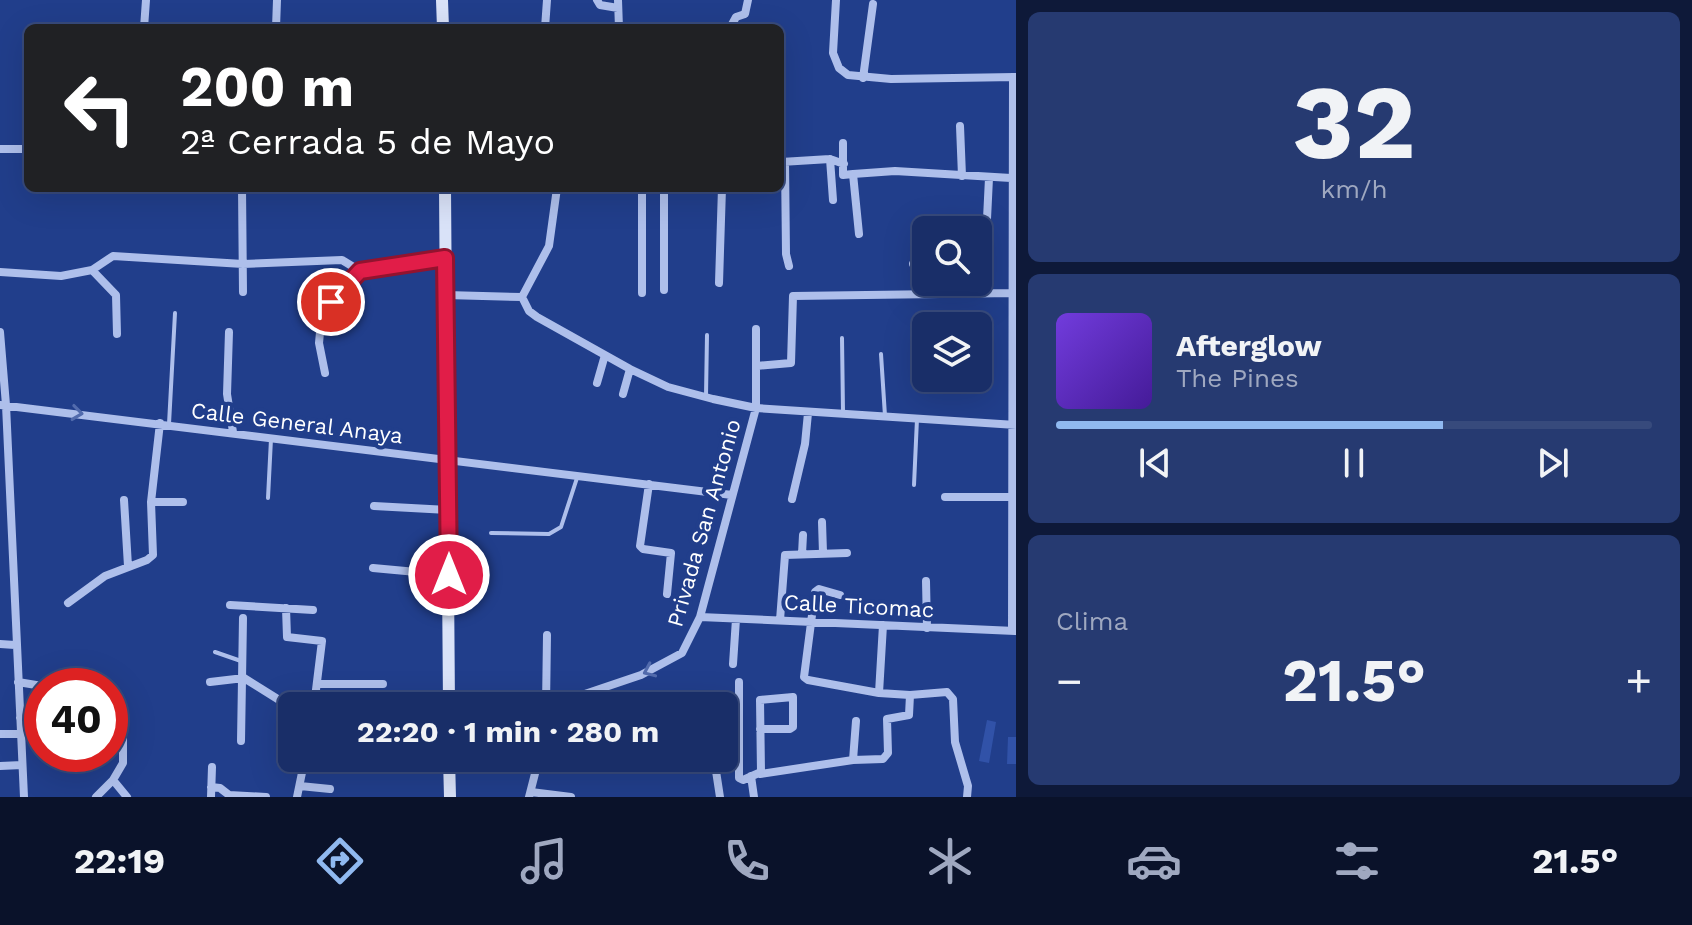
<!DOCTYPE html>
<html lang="es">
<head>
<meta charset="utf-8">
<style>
  body { margin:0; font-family:"Work Sans",sans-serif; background:#263a71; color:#f1f3f6; height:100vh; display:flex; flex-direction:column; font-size:30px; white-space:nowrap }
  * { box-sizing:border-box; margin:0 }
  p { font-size:26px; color:#9fa8c0 }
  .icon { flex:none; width:44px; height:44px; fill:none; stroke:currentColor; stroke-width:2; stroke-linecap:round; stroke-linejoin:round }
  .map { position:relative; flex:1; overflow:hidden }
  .details { display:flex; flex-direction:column; gap:12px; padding:12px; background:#0e1939; width:676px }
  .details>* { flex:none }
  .banner { position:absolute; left:24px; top:24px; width:760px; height:168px; border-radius:12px; box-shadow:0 8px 32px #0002,0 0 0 2px #374a7c; background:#202124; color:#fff; overflow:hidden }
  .fabs { position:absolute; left:912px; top:216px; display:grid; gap:16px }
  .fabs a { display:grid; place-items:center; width:80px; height:80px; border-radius:12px; background:#192e68; box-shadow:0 8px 32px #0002,0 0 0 2px #374a7c; font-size:40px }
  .speed { position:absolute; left:24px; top:668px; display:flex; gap:16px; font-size:40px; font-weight:700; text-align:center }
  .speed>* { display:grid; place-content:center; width:104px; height:104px; border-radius:50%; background:#192e68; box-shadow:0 8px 32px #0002,0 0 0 2px #374a7c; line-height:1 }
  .speed .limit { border:12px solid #d22; background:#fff; color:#111 }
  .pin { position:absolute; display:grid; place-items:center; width:68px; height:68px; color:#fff; margin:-34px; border:4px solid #fff; border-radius:50%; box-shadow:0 2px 8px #0007 }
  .me { position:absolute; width:88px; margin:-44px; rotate:0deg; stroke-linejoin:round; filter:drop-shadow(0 0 6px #0008) }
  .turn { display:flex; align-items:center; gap:28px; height:168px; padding:0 24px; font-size:36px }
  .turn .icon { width:104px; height:104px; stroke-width:2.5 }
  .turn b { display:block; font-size:56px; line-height:68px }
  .big { font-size:60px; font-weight:700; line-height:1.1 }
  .details .tile { flex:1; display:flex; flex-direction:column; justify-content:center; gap:12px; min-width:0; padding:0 28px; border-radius:12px; background:#263a71 }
  .details .dial { align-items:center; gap:0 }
  .dial b { font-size:104px; line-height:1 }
  .song { display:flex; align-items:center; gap:24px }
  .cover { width:96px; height:96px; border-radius:12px; background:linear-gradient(135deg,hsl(260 70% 55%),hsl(260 70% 35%)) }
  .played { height:8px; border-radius:4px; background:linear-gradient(90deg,#90b9f0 65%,#374a7c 65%) }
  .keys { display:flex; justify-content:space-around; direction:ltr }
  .heat { display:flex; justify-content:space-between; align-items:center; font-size:44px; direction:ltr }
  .trip { position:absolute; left:278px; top:692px; width:460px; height:80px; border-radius:12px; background:#192e68; box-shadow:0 8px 32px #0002,0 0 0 2px #374a7c; font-weight:700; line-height:80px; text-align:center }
  .tab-bar { display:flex; height:128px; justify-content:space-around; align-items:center; background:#0a122a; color:#9fa8c0 }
  .tab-bar .icon { width:56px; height:56px }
  .tab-bar .active { color:#90b9f0 }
  .tab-bar b { font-size:36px; color:#f1f3f6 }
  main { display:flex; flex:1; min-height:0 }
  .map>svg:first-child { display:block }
  .building { fill:#3152a8 }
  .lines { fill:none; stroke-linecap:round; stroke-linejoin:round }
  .lane { stroke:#aebfeb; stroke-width:4 }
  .street { stroke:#aebfeb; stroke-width:8 }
  .secondary { stroke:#d9e2f8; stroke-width:12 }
  .oneway { stroke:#526bad }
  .route-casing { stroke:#92132f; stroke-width:20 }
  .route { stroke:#e11d48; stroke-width:14 }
  .labels { text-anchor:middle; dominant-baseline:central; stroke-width:8; stroke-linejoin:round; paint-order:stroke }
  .street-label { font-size:22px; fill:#fff; stroke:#213e8b }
</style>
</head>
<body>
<main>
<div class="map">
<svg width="1016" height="797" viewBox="0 0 1016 797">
  <rect width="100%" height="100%" fill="#213e8b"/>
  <path class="building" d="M987,720L996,722L989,763L979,761Z
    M1008,737H1016V764H1007Z"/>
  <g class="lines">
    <path class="lane" d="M842,338L843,412
      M881,354L885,416
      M706,396L707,335
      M169,424L175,313
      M914,485L917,419
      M268,498L271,439
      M491,533L549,534L561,527L577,478
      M215,652L241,661"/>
    <path class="street" d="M597,0L600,5L618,8
      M618,0L619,28
      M836,0L833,53L839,68L848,75L891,79L1015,77
      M144,28L146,0
      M276,28L277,0
      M545,28L547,0
      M730,28L736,17L745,14L748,0
      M863,78L873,4
      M960,126L962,176
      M843,143V175L853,174
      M0,149H28
      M830,159L833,200
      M781,162L830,159L844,164
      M785,162L786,254L789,266
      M242,188L243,292
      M642,188V293
      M664,188V290
      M859,234L853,174L895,171L1011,178
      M913,264L926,263
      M92,270L116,295L117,334
      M0,272L61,276L92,270L113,256L243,264L342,260L360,271
      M719,283L722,188
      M987,293L985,260L989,178
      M446,295L522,297L549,246L557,188
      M522,297L529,311L537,317L630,369L668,387L713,399L756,408L1016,425
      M0,332L6,405L24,797
      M229,332L227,394L233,432
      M756,366L791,363L793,296L1013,293
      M325,373L319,343L321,322L331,302L360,271L445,258
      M597,383L605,355
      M623,394L630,369
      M0,405L732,495
      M649,484L640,546L643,549L671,553L667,594
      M945,497H1013
      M792,499L805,444L808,413
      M124,500L128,566
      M151,502H183
      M374,506L448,510
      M822,522L823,553
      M802,554L803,535
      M373,568L449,575
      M926,581L927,628
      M840,595L819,589L815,592L804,677L808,680L879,693L910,695L947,692L953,699L955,742L968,786L967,797
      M68,603L105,576L147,560L153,555L151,502L160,423
      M230,605L313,610
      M286,608L287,637L322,641L314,706
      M700,617L1015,631
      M780,620L785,555L847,553
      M1012,631L1013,77
      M0,644L15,645
      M733,664L736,619
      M18,682L42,686
      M210,682L244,678L292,708
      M739,682V778L743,780L761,772L760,700L793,697V727L790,729H760
      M317,684H383
      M879,693L883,625
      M546,706L547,635
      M556,706L567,700L641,675L682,653L700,617L756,408V329
      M602,706L604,689
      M718,706V704L739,701
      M123,711V763L113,780L127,797
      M20,718L42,716
      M724,719L739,716
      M0,734H20
      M241,741L243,618
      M714,758L720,797
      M853,760L856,721
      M0,766L22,765
      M760,774L853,760L883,759L888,753L887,719L909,715L910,695
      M751,776L754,797
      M300,786L330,789
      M211,787L220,788L229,795L266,797
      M531,792L571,797
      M96,797L113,780
      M211,797L212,767
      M297,797L305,758
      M529,797L539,758"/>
    <path class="secondary" d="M442,0L443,28
      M445,188L449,706
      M449,758L450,797"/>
  </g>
  <defs><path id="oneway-chevron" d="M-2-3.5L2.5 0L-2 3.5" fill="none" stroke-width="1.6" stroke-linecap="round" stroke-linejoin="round" transform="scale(2)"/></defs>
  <g class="oneway">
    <use href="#oneway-chevron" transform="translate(77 413) rotate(7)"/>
    <use href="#oneway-chevron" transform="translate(649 671) rotate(156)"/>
  </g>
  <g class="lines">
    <g class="route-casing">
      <path id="route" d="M331,302L360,271L445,258L449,575"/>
    </g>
    <use href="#route" class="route"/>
  </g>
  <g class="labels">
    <g class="street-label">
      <text transform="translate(297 423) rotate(7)">Calle General Anaya</text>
      <text transform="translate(704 523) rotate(-74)">Privada San Antonio</text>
      <text transform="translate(859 606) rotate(3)">Calle Ticomac</text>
    </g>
  </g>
</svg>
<div class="fabs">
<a><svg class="icon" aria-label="search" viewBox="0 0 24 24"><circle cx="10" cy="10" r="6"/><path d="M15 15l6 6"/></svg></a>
<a><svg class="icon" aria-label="layers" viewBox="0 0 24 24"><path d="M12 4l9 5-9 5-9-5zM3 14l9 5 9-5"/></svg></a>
</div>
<div class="speed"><div class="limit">40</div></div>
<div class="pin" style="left:331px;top:302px;background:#d93025"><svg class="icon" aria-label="arrive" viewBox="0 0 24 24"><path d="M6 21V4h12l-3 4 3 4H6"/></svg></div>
<svg class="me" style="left:449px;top:575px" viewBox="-20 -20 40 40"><circle r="17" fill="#e11d48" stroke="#fff" stroke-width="3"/><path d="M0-11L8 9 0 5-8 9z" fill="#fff"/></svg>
<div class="trip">22:20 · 1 min · 280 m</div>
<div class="banner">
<div class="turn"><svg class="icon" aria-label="left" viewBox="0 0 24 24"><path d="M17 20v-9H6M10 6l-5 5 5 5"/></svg><div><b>200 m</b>2ª Cerrada 5 de Mayo</div></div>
</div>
</div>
<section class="details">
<div class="tile dial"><b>32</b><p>km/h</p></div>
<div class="tile">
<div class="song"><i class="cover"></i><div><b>Afterglow</b><p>The Pines</p></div></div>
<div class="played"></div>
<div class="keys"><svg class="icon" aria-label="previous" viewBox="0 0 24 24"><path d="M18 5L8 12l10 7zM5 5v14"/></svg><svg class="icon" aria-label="pause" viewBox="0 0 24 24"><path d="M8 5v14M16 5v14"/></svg><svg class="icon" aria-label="next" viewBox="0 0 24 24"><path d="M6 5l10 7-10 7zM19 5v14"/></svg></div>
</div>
<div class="tile"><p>Clima</p>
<div class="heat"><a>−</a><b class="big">21.5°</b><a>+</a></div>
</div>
</section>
</main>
<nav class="tab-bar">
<b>22:19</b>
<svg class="icon active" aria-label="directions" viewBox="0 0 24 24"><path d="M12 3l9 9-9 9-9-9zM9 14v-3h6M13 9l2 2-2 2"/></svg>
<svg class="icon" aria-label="music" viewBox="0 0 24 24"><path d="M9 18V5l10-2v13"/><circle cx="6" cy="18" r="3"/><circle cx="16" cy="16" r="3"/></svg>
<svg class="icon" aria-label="phone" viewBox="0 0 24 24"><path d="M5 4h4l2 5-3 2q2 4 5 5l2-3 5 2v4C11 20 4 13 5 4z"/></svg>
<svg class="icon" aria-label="climate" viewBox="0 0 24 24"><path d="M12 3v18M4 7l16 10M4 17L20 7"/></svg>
<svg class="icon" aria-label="car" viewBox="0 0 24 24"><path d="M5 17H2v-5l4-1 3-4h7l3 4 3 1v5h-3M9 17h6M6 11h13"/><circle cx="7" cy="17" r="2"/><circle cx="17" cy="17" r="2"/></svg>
<svg class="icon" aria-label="filters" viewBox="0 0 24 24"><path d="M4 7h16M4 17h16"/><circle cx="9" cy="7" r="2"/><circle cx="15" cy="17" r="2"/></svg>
<b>21.5°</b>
</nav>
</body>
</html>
